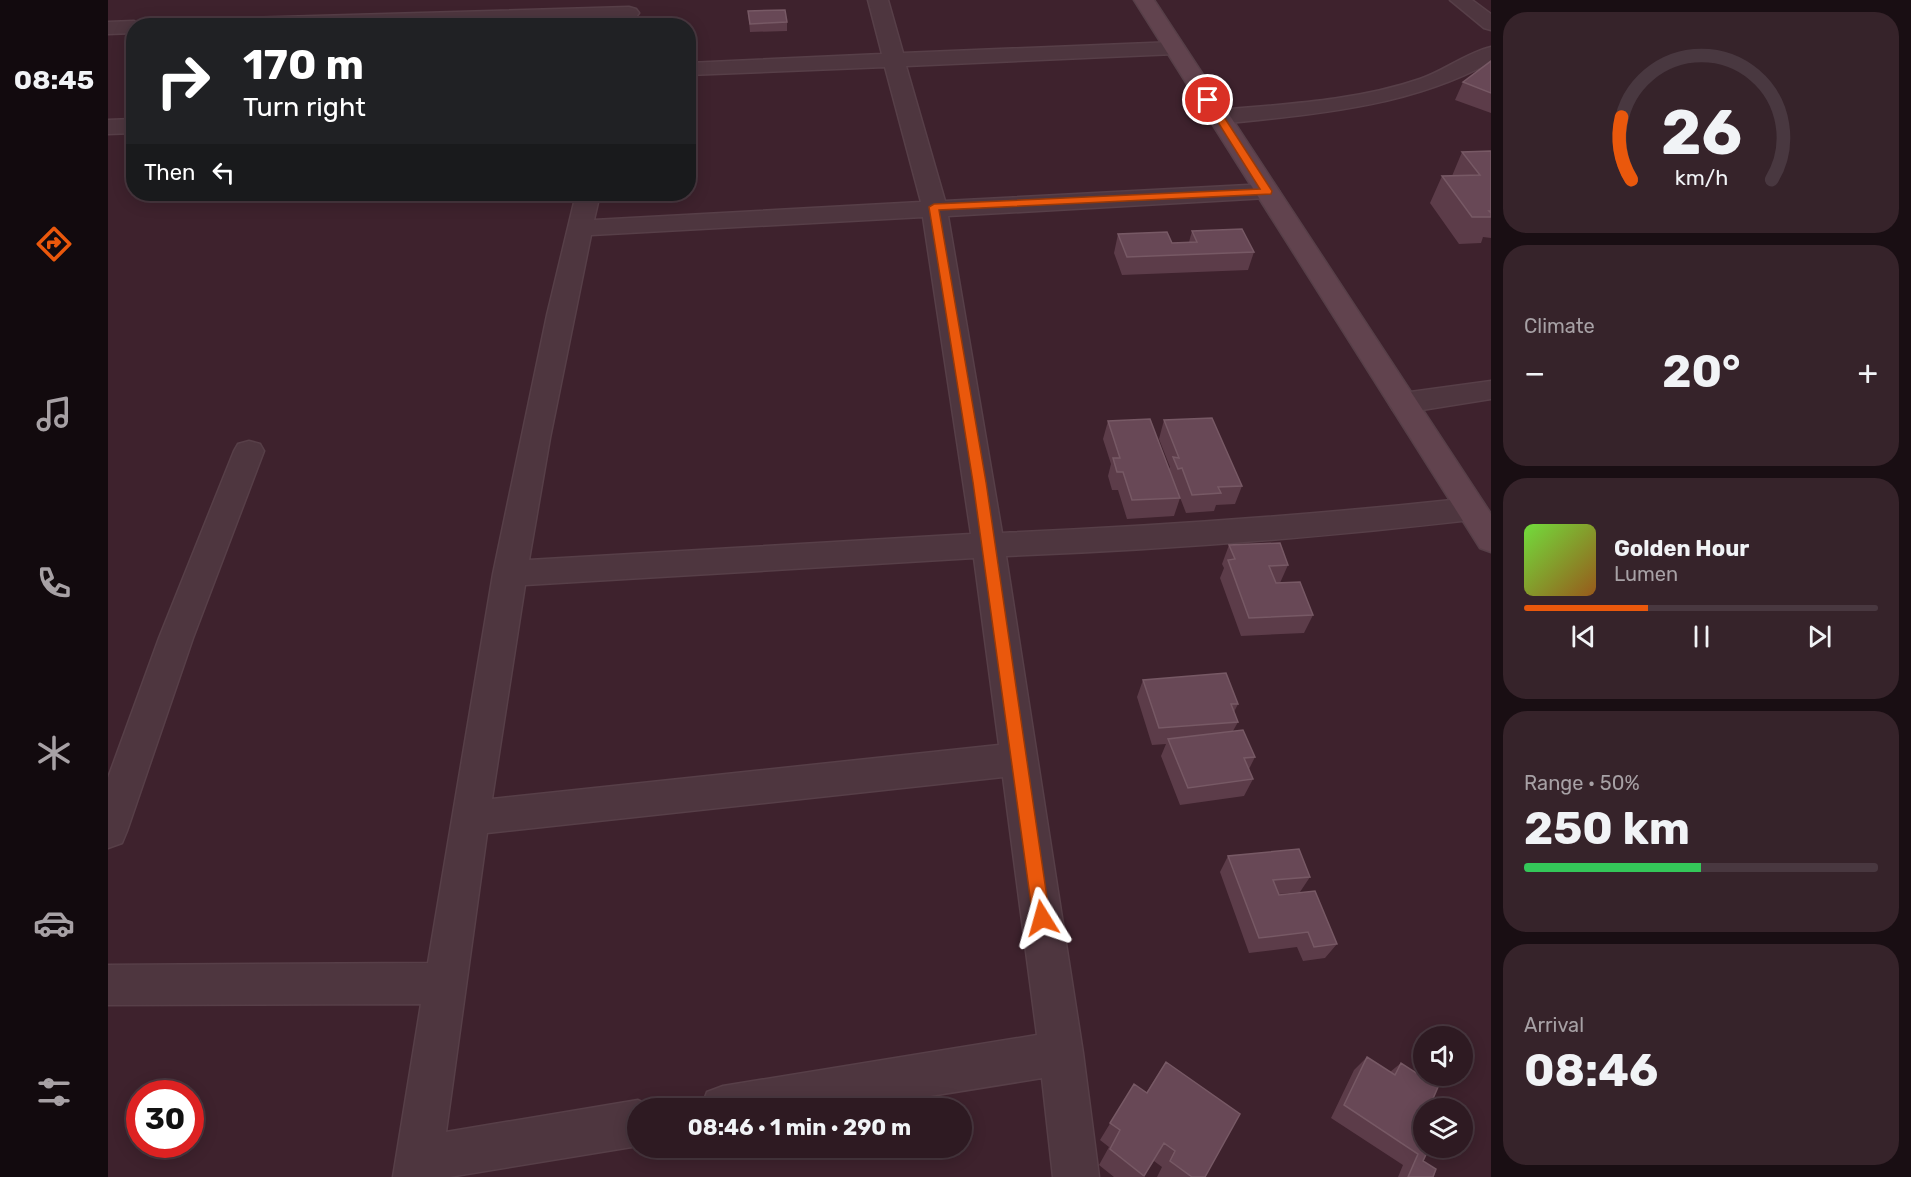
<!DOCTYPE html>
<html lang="en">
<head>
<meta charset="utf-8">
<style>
  body { margin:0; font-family:Rubik,sans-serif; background:#36232a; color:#f1f3f6; height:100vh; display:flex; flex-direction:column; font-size:22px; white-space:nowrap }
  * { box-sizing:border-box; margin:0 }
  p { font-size:20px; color:#a7a1a5 }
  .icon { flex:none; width:33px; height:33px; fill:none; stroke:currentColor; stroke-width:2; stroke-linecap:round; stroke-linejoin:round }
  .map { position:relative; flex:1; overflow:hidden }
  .sheet { display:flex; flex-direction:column; gap:12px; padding:12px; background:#190e13; width:420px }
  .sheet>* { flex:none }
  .guide { position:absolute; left:18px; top:18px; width:570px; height:183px; border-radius:24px; box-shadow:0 3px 15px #0003,0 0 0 2px #493840; background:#202124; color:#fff; overflow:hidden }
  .tools { position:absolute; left:1305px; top:1026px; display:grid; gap:12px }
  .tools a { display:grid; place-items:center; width:60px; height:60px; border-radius:50%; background:#2e1a22; box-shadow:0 3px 15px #0003,0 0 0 2px #493840; font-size:30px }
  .speed { position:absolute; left:18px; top:1080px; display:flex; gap:12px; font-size:30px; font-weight:700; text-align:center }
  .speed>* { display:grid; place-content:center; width:78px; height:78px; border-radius:50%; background:#2e1a22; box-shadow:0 3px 15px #0003,0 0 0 2px #493840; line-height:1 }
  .speed .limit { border:9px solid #d22; background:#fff; color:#111 }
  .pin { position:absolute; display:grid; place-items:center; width:51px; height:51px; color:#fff; margin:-26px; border:3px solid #fff; border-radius:50%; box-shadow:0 2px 6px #0007 }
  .me { position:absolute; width:66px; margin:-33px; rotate:352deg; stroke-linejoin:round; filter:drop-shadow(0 0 4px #0008) }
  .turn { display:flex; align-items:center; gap:21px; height:126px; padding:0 18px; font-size:27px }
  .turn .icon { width:78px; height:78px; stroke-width:2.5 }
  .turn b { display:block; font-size:42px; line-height:51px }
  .then { display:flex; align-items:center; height:57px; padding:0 18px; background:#0003; gap:12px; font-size:22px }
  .big { font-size:45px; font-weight:700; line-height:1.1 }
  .sheet .card { flex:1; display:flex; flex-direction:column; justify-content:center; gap:9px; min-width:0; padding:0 21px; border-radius:24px; background:#36232a }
  .sheet .dial { align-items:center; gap:0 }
  .dial svg { height:156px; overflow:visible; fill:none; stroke:#493840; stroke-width:7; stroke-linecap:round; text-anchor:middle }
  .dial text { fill:#f1f3f6; stroke:none }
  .song { display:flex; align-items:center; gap:18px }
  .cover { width:72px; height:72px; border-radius:9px; background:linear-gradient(135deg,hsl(100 70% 55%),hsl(30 70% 35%)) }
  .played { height:6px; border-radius:3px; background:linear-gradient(90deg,#ea580c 35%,#493840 35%) }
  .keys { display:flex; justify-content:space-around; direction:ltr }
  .heat { display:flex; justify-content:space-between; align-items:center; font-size:33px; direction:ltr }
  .charge { height:9px; border-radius:4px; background:linear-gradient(90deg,#34c759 50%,#493840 0) }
  .trip { position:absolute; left:519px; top:1098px; width:345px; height:60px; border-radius:30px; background:#2e1a22; box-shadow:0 3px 15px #0003,0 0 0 2px #493840; font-weight:700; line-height:60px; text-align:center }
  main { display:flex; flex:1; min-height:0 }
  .menu { display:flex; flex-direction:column; width:108px; justify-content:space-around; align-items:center; background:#120a0e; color:#a7a1a5 }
  .menu .icon { width:42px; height:42px }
  .menu .active { color:#ea580c }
  .menu b { font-size:27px; color:#f1f3f6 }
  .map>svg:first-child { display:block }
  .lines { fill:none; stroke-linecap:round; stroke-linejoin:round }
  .street-casing { stroke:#573f48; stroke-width:3 }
  .secondary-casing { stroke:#573f48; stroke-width:3 }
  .street { fill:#4e363f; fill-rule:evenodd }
  .secondary { fill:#61434e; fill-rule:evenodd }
  .wall { fill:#5c3c49 }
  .building { fill:#684856; stroke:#775965; stroke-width:1.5 }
  .route { fill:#ea580c; stroke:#983908; stroke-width:1.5 }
</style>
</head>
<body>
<main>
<nav class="menu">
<b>08:45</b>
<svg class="icon active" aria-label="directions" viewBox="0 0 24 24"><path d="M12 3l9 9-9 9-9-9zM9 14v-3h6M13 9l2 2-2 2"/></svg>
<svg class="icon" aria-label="music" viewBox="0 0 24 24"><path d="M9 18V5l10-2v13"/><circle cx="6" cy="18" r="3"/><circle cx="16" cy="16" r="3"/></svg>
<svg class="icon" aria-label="phone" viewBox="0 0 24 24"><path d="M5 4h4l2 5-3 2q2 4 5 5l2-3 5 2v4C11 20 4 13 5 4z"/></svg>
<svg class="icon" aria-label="climate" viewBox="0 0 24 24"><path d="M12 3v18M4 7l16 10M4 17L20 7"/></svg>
<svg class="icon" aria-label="car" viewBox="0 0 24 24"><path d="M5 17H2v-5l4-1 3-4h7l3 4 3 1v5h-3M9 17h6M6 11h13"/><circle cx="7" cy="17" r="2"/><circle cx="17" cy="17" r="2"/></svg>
<svg class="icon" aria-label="filters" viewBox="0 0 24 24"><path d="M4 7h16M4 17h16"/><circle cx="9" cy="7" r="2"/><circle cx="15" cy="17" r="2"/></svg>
</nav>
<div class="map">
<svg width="1383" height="1177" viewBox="0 0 1383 1177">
  <rect width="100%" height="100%" fill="#3e222d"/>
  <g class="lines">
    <g class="street-casing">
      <path id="street" d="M760,0H780L795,53L1067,42L1074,44L1077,48L1074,52L1067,54L798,66L837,201L1159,184L1167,186L1171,191L1167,196L1159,198L840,216L894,533C1051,526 1207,515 1363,498L1374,501L1379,509L1374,517L1363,520C1208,538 1054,550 898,556L975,1053L991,1177H945L934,1078L748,1108H593L599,1092L615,1086L929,1035L895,777L379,833L338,1132L530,1100L547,1108H530V1146L341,1177H285L313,1004L0,1005V965L320,963L385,574L439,315L468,194H492L486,220L813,202L777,67L580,75V63L774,54ZM815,217L863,534L421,560L442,438L483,235ZM866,558L891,745L384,799L417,585Z
        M1342,0H1364L1383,14V30L1376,28Z
        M521,7L528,9L531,13L528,17L297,26H59L69,20Z
        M26,21L35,26H26V33L0,34V22Z
        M1383,47V62C1299,108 1205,114 1111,124L1103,122L1100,117L1103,112L1111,110C1178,104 1248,101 1312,79C1336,71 1358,53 1383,47Z
        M26,119V133L0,134V120Z
        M1383,381V399L1295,413L1285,410L1281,403L1285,396L1295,393Z
        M141,441L152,444L156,451L85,638L19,831L14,843L0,848V778L51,638L126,451L130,444Z"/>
    </g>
    <g class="secondary-casing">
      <path id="secondary" d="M1026,0H1046L1383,514V552L1372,548Z"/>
    </g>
    <use href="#street" class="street"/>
    <use href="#secondary" class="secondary"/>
  </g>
  <path class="wall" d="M640,11L679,22V31L642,32Z
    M1383,61V113L1347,100L1355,82Z
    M1383,151V238L1375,237L1373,243L1351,244L1322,203L1334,176H1344L1354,152Z
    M1084,231L1146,252L1140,270L1014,275L1006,253L1010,234L1064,243L1081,242Z
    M1056,420L1134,486L1127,504L1108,505L1106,511L1078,513L1068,487L1072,498L1066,516L1019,519L1010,490H1004L1000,476L1003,464L995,439L1000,421L1061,469L1062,467L1051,439Z
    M1121,545L1180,565L1172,583L1205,615L1196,633L1133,636L1112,578L1116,568L1114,564Z
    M1035,680L1130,704L1126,712L1130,722L1125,731L1147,757L1141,769L1145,779L1136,796L1072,805L1053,756L1058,744L1044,745L1029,697Z
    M1120,856L1202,877L1192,892L1171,894L1229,944L1217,958L1195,961L1189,947L1141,953L1112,872Z
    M1259,1057L1282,1072L1293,1063L1311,1132L1315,1161L1325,1177H1290L1295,1165L1223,1118L1246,1070Z
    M1058,1062L1097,1177H1049L1054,1167L1046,1161L1035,1177H1006L991,1165L1001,1147L992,1140L1026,1084L1038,1093Z"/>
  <path class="building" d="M677,10L679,22L642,24L640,11Z
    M1383,61V93L1355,82Z
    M1383,151V211H1381L1383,213V217H1364L1334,176L1372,175L1354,152Z
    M1134,229L1146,252L1019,257L1010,234L1059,232L1064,243L1089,242L1084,231Z
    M1104,418L1134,486L1110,487L1113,493L1084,495L1074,468L1070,469L1065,457L1071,458L1056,420Z
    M1042,419L1072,498L1024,500L1015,472H1009L1005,458H1012L1000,421Z
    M1172,543L1180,565L1161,566L1168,583L1192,582L1205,615L1141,618L1120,560L1127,559L1121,545Z
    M1118,673L1130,704H1123L1130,722L1051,728L1035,680Z
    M1135,730L1147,757L1136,758L1145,779L1080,788L1060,739Z
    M1191,849L1202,877L1165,880L1171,895L1207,891L1229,944L1206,947L1200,932L1151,938L1120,856Z
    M1259,1057L1287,1075L1293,1063L1330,1087L1321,1108H1316V1122L1311,1132L1316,1135V1148H1321L1315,1161L1328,1169L1325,1177H1300L1310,1154L1236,1105Z
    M1058,1062L1132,1114L1097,1177H1084L1062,1161L1067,1151L1056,1143L1036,1176L1002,1149L1012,1130L1002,1123L1026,1084L1039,1093Z"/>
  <path class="route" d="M1097,98L1105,100L1164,191L1163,194L831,210L878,482L942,918L940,923L934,925L928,923L925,918L865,482L821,207L826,204L1152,189L1096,100Z"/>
</svg>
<div class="tools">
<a><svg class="icon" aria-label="sound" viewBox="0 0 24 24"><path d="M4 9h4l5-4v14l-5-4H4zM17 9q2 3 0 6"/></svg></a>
<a><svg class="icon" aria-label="layers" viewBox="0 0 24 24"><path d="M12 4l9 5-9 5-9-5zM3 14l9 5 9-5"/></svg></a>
</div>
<div class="speed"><div class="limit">30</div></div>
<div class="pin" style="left:1100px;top:100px;background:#d93025"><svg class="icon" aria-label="arrive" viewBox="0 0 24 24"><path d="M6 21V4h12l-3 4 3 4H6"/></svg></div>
<svg class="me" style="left:934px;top:918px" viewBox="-20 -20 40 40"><path d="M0-17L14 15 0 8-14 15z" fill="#ea580c" stroke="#fff" stroke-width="4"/></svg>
<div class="trip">08:46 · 1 min · 290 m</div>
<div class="guide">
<div class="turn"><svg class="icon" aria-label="right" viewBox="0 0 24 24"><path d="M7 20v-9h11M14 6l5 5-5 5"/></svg><div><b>170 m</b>Turn right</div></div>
<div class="then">Then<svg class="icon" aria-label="left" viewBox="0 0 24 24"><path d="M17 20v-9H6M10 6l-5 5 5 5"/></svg></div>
</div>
</div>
<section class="sheet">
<div class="card dial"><svg viewBox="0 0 100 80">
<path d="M14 69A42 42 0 1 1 86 69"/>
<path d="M14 69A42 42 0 0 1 9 37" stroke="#ea580c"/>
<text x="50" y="56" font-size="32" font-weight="700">26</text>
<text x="50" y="72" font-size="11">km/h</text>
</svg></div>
<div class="card"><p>Climate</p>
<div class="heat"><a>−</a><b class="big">20°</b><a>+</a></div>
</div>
<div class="card">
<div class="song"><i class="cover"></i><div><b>Golden Hour</b><p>Lumen</p></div></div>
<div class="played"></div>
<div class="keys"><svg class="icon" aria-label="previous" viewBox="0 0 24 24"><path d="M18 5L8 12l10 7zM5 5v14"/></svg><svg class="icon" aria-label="pause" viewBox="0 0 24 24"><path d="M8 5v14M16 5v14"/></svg><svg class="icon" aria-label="next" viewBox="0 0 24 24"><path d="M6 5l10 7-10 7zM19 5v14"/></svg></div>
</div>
<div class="card"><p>Range · 50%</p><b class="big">250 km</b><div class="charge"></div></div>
<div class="card"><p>Arrival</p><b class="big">08:46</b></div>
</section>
</main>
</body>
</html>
